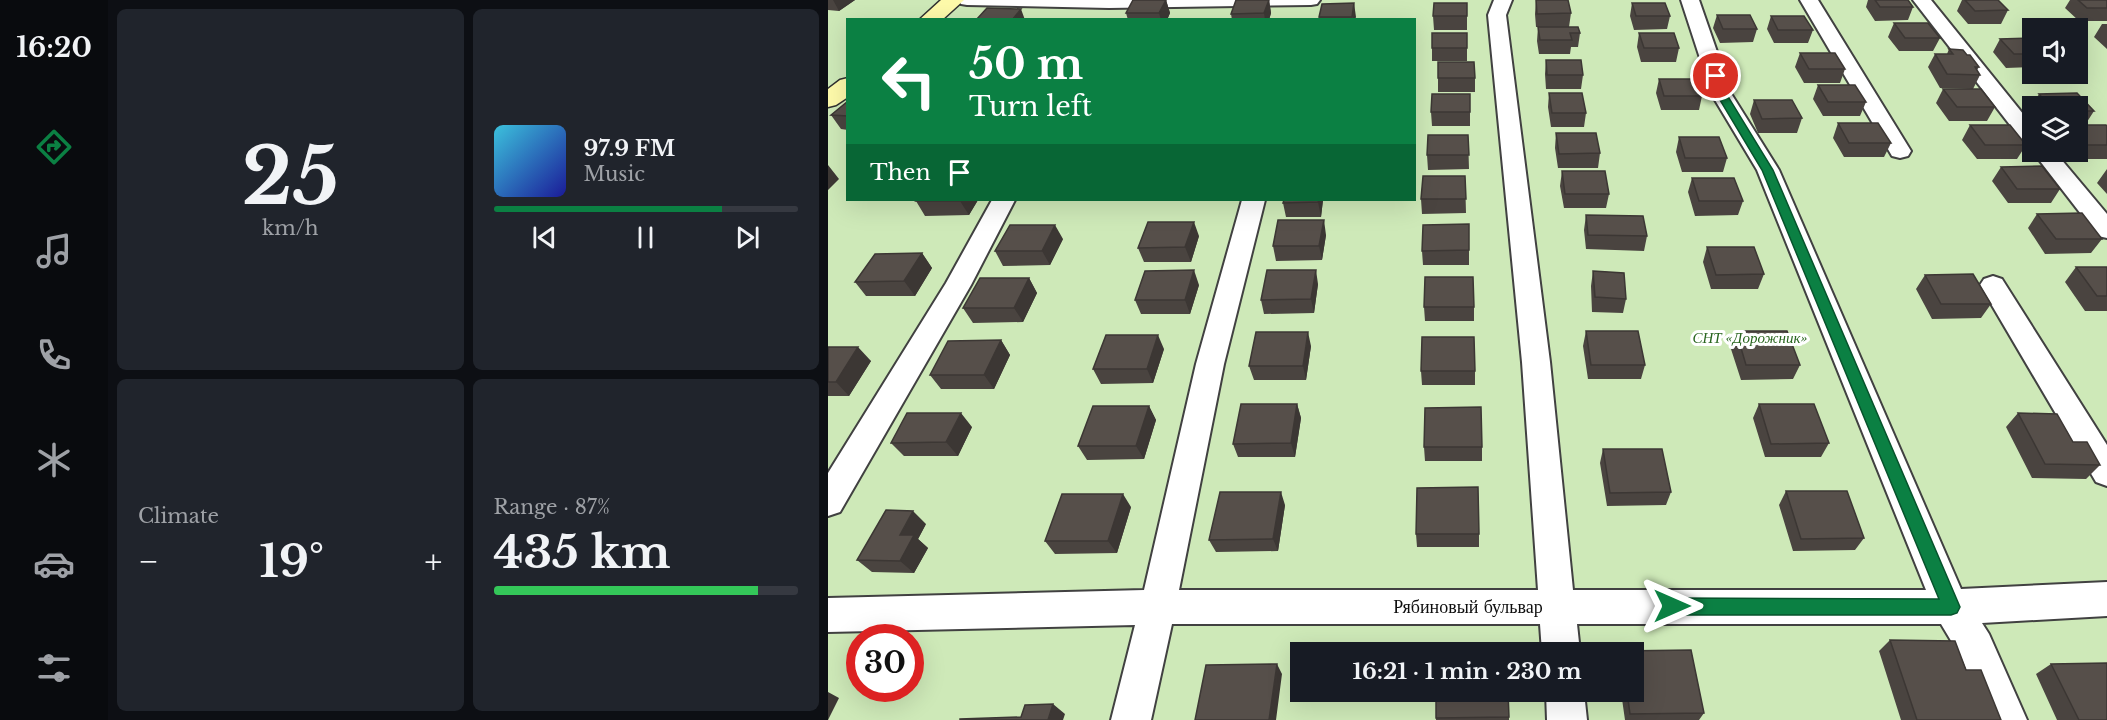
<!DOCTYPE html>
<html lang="en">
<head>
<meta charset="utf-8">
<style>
  body { margin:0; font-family:"Libre Baskerville",serif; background:#20242c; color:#f1f3f6; height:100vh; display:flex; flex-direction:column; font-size:22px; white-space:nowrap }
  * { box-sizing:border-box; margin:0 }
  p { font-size:20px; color:#9ea1a6 }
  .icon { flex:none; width:33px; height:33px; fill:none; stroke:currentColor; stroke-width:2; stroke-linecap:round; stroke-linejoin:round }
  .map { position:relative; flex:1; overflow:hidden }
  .sheet { display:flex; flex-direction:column; gap:9px; padding:9px; background:#0d0f14; width:720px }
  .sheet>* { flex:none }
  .banner { position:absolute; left:18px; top:18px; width:570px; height:183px; border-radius:0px; box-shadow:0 6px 24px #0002; background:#0b8043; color:#fff; overflow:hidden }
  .buttons { position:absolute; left:1194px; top:18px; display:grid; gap:12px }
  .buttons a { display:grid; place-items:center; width:66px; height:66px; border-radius:0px; background:#171b24; box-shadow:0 6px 24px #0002; font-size:30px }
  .speed { position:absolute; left:18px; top:624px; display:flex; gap:12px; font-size:30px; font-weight:700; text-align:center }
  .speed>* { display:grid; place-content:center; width:78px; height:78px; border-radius:50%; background:#171b24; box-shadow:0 6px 24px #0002; line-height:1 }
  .speed .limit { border:9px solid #d22; background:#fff; color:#111 }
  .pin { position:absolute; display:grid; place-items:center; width:51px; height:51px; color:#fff; margin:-26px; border:3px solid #fff; border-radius:50%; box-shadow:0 2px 6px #0007 }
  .me { position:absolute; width:66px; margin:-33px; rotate:90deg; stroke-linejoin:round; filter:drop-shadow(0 0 4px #0008) }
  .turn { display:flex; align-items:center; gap:21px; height:126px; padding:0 24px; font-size:27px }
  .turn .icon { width:78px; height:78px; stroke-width:2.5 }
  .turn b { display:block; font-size:42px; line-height:51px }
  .then { display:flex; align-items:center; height:57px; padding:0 24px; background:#0003; gap:12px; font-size:22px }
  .big { font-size:45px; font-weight:700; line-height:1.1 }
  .sheet .card { flex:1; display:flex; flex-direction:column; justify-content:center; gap:9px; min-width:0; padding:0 21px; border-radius:9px; background:#20242c }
  .sheet .dial { align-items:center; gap:0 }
  .dial b { font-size:78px; line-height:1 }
  .song { display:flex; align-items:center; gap:18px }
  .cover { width:72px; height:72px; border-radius:9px; background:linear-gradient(135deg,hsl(190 70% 55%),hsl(240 70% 35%)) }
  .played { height:6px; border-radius:3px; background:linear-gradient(90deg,#0b8043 75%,#363941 75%) }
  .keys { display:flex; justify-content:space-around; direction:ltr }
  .heat { display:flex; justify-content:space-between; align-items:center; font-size:33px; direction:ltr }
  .charge { height:9px; border-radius:4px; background:linear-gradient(90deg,#34c759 87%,#363941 0) }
  .sheet .tiles { flex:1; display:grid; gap:9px; grid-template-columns:repeat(2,1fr) }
  .trip { position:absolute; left:462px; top:642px; width:354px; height:60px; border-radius:0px; background:#171b24; box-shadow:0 6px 24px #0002; font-weight:700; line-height:60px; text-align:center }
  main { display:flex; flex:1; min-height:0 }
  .tabs { display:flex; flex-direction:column; width:108px; justify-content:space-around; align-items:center; background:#090b0e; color:#9ea1a6 }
  .tabs .icon { width:42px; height:42px }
  .tabs .active { color:#0b8043 }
  .tabs b { font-size:27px; color:#f1f3f6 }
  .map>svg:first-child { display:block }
  .green { fill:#cee9b8; fill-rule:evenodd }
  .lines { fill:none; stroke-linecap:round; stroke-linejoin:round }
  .street-casing { stroke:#414141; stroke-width:4 }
  .secondary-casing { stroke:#303030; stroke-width:3 }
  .street { fill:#fff; fill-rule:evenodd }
  .secondary { fill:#fefaaa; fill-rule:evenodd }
  .wall { fill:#4a4440 }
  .shaded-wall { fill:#3c3734 }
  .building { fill:#564f4a; stroke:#3c3734; stroke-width:1.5 }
  .route { fill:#0b8043; stroke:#07532c; stroke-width:1.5 }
  .labels { text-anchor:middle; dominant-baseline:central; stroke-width:6; stroke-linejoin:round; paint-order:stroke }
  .park-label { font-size:15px; font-style:italic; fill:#28651e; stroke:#fff }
  .near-street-label { font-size:18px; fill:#0e0e0e; stroke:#fff }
</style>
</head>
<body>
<main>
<nav class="tabs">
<b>16:20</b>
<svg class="icon active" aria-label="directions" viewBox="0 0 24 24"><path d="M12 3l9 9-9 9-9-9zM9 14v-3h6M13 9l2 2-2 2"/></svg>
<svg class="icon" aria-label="music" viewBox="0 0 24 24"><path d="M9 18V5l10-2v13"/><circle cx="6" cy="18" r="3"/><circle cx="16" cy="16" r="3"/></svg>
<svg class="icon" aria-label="phone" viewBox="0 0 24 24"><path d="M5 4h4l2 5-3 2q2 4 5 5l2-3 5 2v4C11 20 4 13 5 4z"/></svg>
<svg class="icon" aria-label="climate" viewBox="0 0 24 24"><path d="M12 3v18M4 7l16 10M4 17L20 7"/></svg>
<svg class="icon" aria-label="car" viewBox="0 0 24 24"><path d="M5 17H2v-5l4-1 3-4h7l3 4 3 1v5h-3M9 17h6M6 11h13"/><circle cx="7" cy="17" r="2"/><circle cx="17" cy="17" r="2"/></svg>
<svg class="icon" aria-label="filters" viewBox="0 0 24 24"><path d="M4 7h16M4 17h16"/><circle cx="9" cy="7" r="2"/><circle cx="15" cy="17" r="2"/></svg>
</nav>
<section class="sheet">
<div class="tiles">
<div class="card dial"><b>25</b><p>km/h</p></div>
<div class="card">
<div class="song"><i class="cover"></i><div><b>97.9 FM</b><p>Music</p></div></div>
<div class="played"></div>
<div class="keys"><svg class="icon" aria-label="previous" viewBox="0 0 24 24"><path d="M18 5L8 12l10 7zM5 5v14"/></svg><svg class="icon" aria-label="pause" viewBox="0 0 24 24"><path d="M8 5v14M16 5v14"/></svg><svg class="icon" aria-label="next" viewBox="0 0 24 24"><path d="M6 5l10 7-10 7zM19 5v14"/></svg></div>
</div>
<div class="card"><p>Climate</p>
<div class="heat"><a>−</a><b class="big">19°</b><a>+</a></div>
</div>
<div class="card"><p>Range · 87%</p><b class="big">435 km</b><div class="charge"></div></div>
</div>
</section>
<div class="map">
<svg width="1279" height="720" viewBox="0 0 1279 720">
  <rect width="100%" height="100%" fill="#fffdee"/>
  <path class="green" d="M0,0H121L97,19L20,20V200H586V20L101,19L126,0H1279V720H0ZM1204,28H1250V74H1204ZM1204,106H1250V152H1204ZM32,638H82V688H32ZM472,652H806V692H472Z"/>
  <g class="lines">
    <g class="street-casing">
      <path id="street" d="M130,0H492L489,4L483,5L281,8L139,5L133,4Z
        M666,0H684L678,15L722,362L745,590H1098L929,170L884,95L853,0H871L904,95L951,170L1133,589L1279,582V616L1154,623L1161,634L1199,720H1159L1134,659L1113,624H749L752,652H714L712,624H344L323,720H283L307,625L0,632V598L316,590L368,364L414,200H437L396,364L351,590H710L694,362L660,15Z
        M972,0H990L1083,151L1080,156L1072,158L1064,156Z
        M1085,0H1103L1204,125V144L1196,143Z
        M1205,152H1227L1279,214V238L1270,236Z
        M164,200H187L143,285L12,512L0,516V473L118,283Z
        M1165,276L1174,279L1279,445V486L1268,482L1152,285L1156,279Z
        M718,692H756L759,720H719Z"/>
    </g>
    <g class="secondary-casing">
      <path id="secondary" d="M113,0H136L114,20H91Z
        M20,78V97L8,105L0,107V89L12,80Z"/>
    </g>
    <use href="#street" class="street"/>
    <use href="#secondary" class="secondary"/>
  </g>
  <path class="wall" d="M0,0H27L11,11L0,10Z
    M338,0L342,13L339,20H300L298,13Z
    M441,0L443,13L441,20H404L403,14Z
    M708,0L743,13L741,27H708L707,14Z
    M1040,0H1080L1085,7L1080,20L1047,21L1038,7Z
    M1134,0H1170L1180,10L1173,24H1140L1129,11Z
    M1242,0H1279V21H1251L1237,8Z
    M526,3L527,20H491V17Z
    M639,3V30H606L605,16Z
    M804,3L842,16L839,29L806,30L802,16Z
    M889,15L929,29L925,42L892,43L885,28Z
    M943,16L985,30L980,43H946L939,29Z
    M1066,23L1112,38L1105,51H1071L1060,37Z
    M1274,24H1279V49L1266,37Z
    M710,27L752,33L750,47H743L742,54H711L709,41Z
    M639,33V61H604V48Z
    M811,33L851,48L848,62H813L809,47Z
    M1204,38V67L1178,68L1165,52L1172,39Z
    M1121,49L1139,55L1151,67L1149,70L1152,75L1145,89L1112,88L1100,67L1107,54H1119Z
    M972,53L1017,69L1012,83H976L967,67Z
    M718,60L755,75L753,89H718L717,74Z
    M610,78H647V92H610Z
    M831,79L874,96L871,110H833L828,93Z
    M990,85L1038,102L1032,116H995L985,99Z
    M1115,89L1167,107L1159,121H1121L1108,103Z
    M721,93L758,113L756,127H723L720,107Z
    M642,94V126H604L603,112Z
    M1211,94L1266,111L1257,125L1279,126V159H1246L1240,152H1250V106H1204V110L1203,108Z
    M926,100L974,118L969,133H930L922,114Z
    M20,101V130L13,129L3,115Z
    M1010,123L1063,143L1056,157H1016L1005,138Z
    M1142,125L1198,145L1189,159H1149L1134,140Z
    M728,133L772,153L770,168H730L727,148Z
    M640,135L641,169L600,170L599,155Z
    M851,137L899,158L895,172H854L848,152Z
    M1173,167L1232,189L1223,203H1180L1164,181Z
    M1279,169V194L1269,183Z
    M734,171L781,194L778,208H736L732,186Z
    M637,176L638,213L594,214L593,199Z
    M864,178L915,201L910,215L867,216L860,192Z
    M89,200H150L141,215L97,216L88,201Z
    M456,200H495L493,217H458L455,203Z
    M1209,214L1274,239L1263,253L1217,254L1200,228Z
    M758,215L819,236L816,251L758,249L756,230Z
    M641,224V265H595L594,251Z
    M498,235L494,260L448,261L445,246Z
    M371,236L363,262H316L310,248Z
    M235,239L222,265L175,266L167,251Z
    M879,247L936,274L930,289H883L875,262Z
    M94,253L104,268L87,296H38L27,282Z
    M1248,267H1279V311H1257L1237,282Z
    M765,271L798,299L795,313L764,312L763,286Z
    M1097,275L1163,304L1153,318L1104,319L1088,289Z
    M201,278L209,293L195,322L145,323L135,308Z
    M490,284L486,313L436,314L433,300Z
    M371,285L362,314H313L307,300Z
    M596,307H646V321H597Z
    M758,331L817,365L813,379H760L755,346Z
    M908,331L972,365L965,379L913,380L902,346Z
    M173,340L182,355L166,389H113L102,375Z
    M483,346L478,380H426L421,366Z
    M0,347L43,361L21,396H0Z
    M336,349L325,383L273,384L265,369Z
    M593,371H647V385H594Z
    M469,404L473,418L467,457H410L405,444Z
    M931,404L1001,443L993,457H937L925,418Z
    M321,406L328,420L316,459L259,460L250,446Z
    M1190,413L1245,442L1272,465L1258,479L1204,478L1178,427Z
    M144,427L130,456H76L63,443Z
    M596,447H654V461H597Z
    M775,449L843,492L838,505L779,506L772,463Z
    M958,491L1036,538L1027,550L965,551L951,505Z
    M457,505L450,551L388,552L381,540Z
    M303,507L289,553L227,554L217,541Z
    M98,524L90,539L100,548L86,573L44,572L29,560Z
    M588,534H651V547H589Z
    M1062,640L1138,670L1173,720H1073L1051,651Z
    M863,650L876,713L871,720H797L793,692H806V652H793V651Z
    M1223,664L1279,720H1229L1208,674Z
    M608,692L681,717V720H608Z"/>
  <path class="shaded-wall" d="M5,0H27L11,11Z
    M338,0L342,13L339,20H333L331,13Z
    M441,0L443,13L441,20H437L436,13Z
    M526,3L528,17L527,20H525Z
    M193,9L197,20H184Z
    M0,165L11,179L0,190Z
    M133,200H150L141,215L132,201Z
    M491,200H495L493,217L490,202Z
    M496,220L498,235L494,260L491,246Z
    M366,222L371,236L363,262L357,247Z
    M227,225L235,239L222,265L214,251Z
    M94,253L104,268L87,296L76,281Z
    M366,270L371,285L362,314L357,300Z
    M488,270L490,284L486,313L483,299Z
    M201,278L209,293L195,322L186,308Z
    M480,332L483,346L478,380L475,366Z
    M330,335L336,349L325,383L319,369Z
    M173,340L182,355L166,389L156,375Z
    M30,347L43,361L21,396L8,382Z
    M469,404L473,418L467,457L463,443Z
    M321,406L328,420L316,459L308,446Z
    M133,413L144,427L130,456L118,442Z
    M453,492L457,505L450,551L445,539Z
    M295,494L303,507L289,553L280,541Z
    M85,511L98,524L90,539L100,548L86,573L72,561V535Z
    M449,664L454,674L448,720H441Z
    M0,692L11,698L0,720Z
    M225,704L237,714L235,720H220Z"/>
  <path class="building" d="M305,0H338L331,13H298Z
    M408,0H441L436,13L403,14Z
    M708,0H740L743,13L709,14Z
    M1047,0H1080L1085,7H1052Z
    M1137,0H1170L1180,10L1147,11Z
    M1250,0H1279V8H1259Z
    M526,3L524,17H491L494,4Z
    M606,3H639V16H605Z
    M804,3H837L842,16H808Z
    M159,8L193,9L184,20H148Z
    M889,15H922L929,29H895Z
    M943,16H976L985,30H950Z
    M1066,23H1100L1112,38H1077Z
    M710,27H750L752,33H742L744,40H712Z
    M604,33H639V48H604Z
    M811,33H846L851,48H816Z
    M1204,38V54H1186L1172,39Z
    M1121,49L1135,50L1139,55H1142L1151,67H1147L1152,75L1119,74L1107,54H1125Z
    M972,53H1007L1017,69H981Z
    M718,60H753L755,75H719Z
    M610,62H646L647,78H610Z
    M831,79H868L874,96H836Z
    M990,85H1027L1038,102H1000Z
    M1115,89H1153L1167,107H1129Z
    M721,93H754L758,113H724Z
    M1249,93L1266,111H1250V106H1222L1211,94Z
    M604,94H642V112H603Z
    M926,100H964L974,118L934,119Z
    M20,101V116L3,115Z
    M1010,123H1050L1063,143H1021Z
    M1142,125H1182L1198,145H1157Z
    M1250,125H1278L1279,126V145H1256L1250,138Z
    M728,133H768L772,153L731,154Z
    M600,135H640L641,155H599Z
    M851,137H891L899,158H857Z
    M1214,166L1232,189H1189L1173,167Z
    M734,171H777L781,194H737Z
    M595,176H637L638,199H593Z
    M864,178H906L915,201H871Z
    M89,200H133L132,201H88Z
    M456,200H491L490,202L455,203Z
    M1254,213L1274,239H1228L1209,214Z
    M758,215L815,216L819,236L760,235Z
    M450,220H496L491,246H445Z
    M320,222H366L357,247L310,248Z
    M641,224V250L594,251L595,225Z
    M182,225H227L214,251H167Z
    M879,247H926L936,274L888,275Z
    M94,253L76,281L27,282L47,254Z
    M1248,267H1279V296H1269Z
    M366,270L357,300H307L317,271Z
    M439,270H488L483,299L433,300Z
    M765,271L796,273L798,299L767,297Z
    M1145,274L1163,304H1113L1097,275Z
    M597,277H645L646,307H596Z
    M152,278H201L186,308H135Z
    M758,331H810L817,365H763Z
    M908,331H959L972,365H918Z
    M428,332H480L475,366H421Z
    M278,335H330L319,369H265Z
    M594,337H646L647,371H593Z
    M173,340L156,375H102L120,341Z
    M0,347H30L8,382H0Z
    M413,404H469L463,443L405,444Z
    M931,404H986L1001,443L943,444Z
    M265,406H321L308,446H250Z
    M653,407L654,447H596L597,408Z
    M79,413H133L118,442L63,443Z
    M1190,413L1229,414L1245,442H1259L1272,465L1217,464Z
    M775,449H834L843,492L782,493Z
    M650,487L651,534H588L589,488Z
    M958,491H1019L1036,538L973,539Z
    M392,492H453L445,539L381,540Z
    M234,494H295L280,541H217Z
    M58,510L85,511L72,535H86L72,561L29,560Z
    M1062,640L1127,641L1138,670H1153L1173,720H1089Z
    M863,650L876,713L802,714L799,692H806V652H794L793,651Z
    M1279,663V720H1251L1223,664Z
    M449,664L441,720H367L378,665Z
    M608,692H680L681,717L608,718Z
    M225,704L220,720H132V719L193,717L197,705Z"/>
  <path class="route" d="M884,74L892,76L899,95L945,170L1132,607L1129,613L1123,615H844L838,612L836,606L838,601L844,598L1111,599L934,170L889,95Z"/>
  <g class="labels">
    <g class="park-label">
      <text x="922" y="337">СНТ «Дорожник»</text>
    </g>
    <g class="near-street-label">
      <text x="640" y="607">Рябиновый бульвар</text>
    </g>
  </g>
</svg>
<div class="buttons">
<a><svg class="icon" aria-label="sound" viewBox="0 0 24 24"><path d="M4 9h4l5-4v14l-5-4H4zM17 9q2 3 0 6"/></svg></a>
<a><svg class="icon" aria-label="layers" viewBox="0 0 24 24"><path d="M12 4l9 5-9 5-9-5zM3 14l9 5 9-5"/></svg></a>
</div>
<div class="speed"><div class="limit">30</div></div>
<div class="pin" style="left:888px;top:76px;background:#d93025"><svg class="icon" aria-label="arrive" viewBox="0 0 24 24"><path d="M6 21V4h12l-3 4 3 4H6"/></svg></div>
<svg class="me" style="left:844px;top:606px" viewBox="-20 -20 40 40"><path d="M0-17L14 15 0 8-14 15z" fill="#0b8043" stroke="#fff" stroke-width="4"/></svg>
<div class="trip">16:21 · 1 min · 230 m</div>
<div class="banner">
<div class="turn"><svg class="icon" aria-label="left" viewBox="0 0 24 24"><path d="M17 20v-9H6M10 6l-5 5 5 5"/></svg><div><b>50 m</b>Turn left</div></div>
<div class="then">Then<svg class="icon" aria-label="arrive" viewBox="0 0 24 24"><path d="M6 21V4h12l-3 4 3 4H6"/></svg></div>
</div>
</div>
</main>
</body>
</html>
